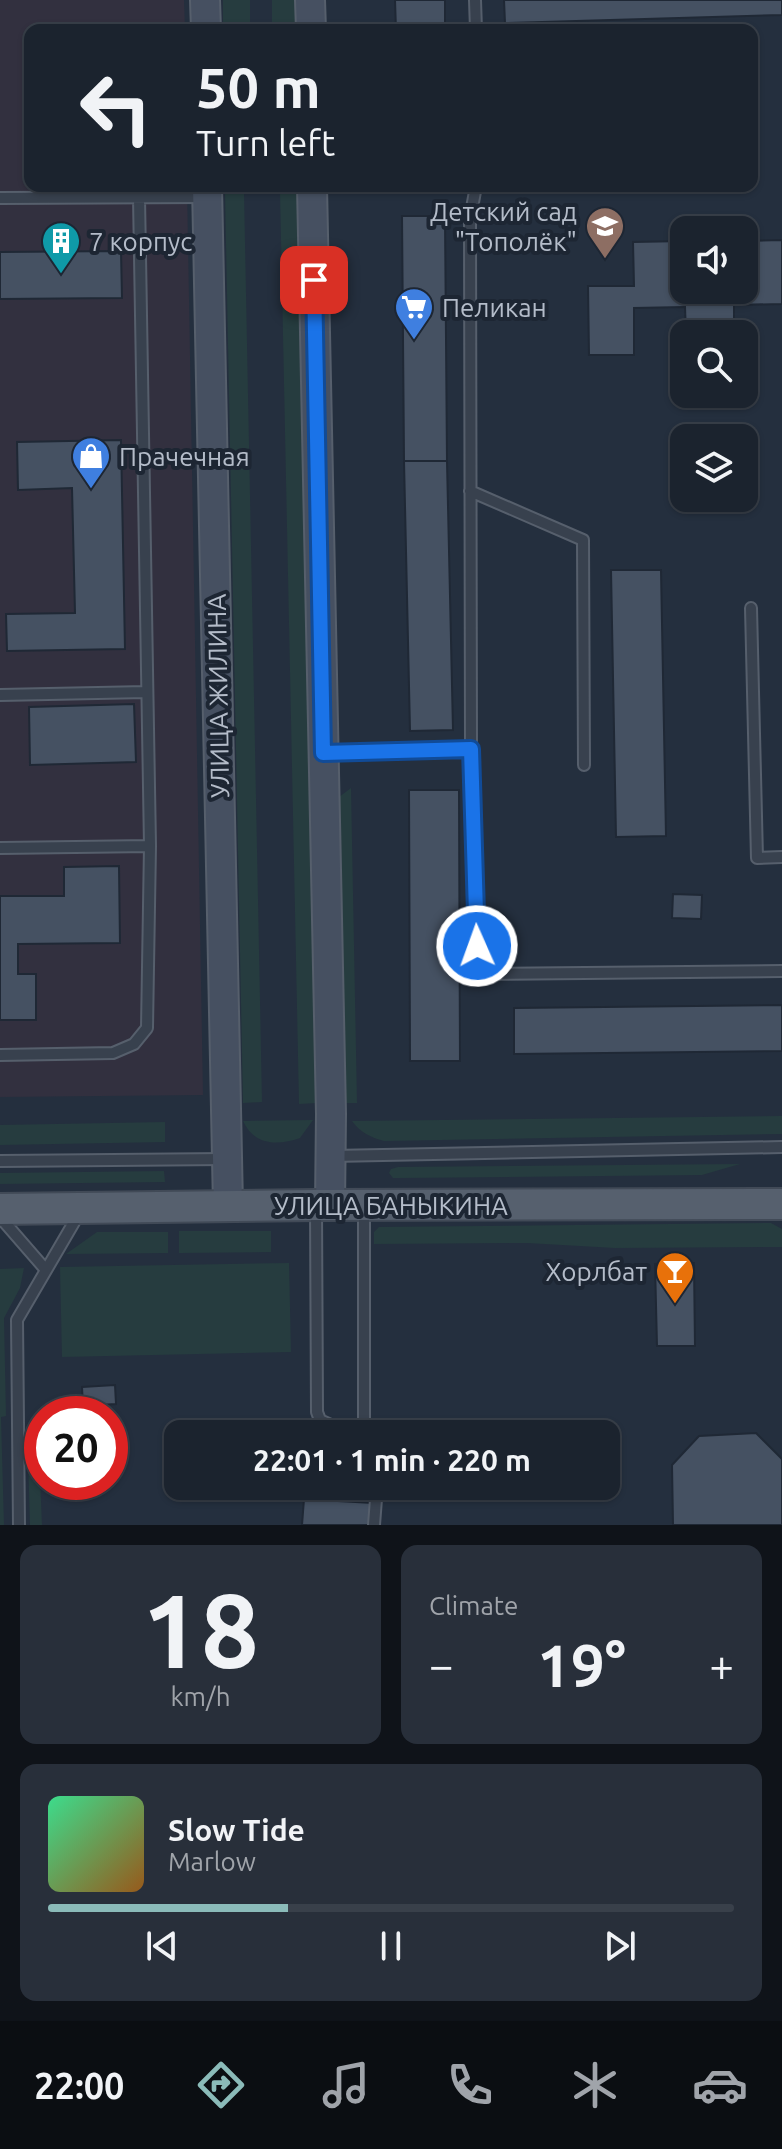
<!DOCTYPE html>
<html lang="en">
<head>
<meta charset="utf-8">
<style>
  body { margin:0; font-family:Ubuntu,sans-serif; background:#282f3a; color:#f1f3f6; height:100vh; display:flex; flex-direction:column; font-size:30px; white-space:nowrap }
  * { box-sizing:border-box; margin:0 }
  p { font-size:26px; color:#a0a4aa }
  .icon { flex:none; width:44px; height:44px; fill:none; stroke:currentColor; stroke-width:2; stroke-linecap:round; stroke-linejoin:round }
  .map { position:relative; height:1525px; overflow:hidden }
  .panel { display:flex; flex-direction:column; gap:20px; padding:20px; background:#0f1319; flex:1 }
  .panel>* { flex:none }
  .hud { position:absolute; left:24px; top:24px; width:734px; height:168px; border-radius:16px; box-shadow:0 2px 6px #0004,0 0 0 2px #39404a; background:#1b232e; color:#f1f3f6; overflow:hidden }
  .buttons { position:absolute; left:670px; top:216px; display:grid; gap:16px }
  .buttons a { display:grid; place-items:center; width:88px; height:88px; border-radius:16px; background:#1b232e; box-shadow:0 2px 6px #0004,0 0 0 2px #39404a; font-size:40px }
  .speed { position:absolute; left:24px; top:1396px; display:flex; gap:16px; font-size:40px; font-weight:700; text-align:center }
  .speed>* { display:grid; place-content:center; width:104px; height:104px; border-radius:50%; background:#1b232e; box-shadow:0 2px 6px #0004,0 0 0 2px #39404a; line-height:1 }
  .speed .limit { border:12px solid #d22; background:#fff; color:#111 }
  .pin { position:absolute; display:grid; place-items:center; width:68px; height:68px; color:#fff; margin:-34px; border-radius:16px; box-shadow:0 4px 12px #0006 }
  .me { position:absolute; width:88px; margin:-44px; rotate:358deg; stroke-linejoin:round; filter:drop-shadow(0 0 6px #0008) }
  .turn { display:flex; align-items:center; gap:28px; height:168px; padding:0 40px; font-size:36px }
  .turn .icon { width:104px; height:104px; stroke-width:2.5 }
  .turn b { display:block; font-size:56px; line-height:68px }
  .big { font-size:60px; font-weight:700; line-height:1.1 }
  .panel .tile { flex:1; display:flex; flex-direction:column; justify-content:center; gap:12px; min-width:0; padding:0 28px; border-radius:16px; background:#282f3a }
  .panel .dial { align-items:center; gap:0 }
  .dial b { font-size:104px; line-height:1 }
  .song { display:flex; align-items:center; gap:24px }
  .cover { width:96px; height:96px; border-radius:12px; background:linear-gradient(135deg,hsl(150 70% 55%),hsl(30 70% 35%)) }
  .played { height:8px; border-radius:4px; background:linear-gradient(90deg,#8bbbb9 35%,#39404a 35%) }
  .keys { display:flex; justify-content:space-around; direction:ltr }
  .heat { display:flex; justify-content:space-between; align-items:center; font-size:44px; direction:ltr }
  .panel .tiles { flex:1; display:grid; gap:20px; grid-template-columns:1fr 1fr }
  .tile:last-child { grid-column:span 2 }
  .trip { position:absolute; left:164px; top:1420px; width:456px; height:80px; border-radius:16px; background:#1b232e; box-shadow:0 2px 6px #0004,0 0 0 2px #39404a; font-weight:700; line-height:80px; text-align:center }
  .dock { display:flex; height:128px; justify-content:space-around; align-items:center; background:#0b0e12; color:#a0a4aa }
  .dock .icon { width:56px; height:56px }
  .dock .on { color:#8bbbb9 }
  .dock b { font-size:36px; color:#f1f3f6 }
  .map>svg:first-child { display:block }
  .medical { fill:#32303f }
  .green { fill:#263c3f }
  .building { fill:#455162; stroke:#1f2835; stroke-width:2 }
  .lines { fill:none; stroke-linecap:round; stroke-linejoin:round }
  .service-casing { stroke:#565f6c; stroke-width:14 }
  .secondary-casing { stroke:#565f6c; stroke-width:32 }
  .primary-casing { stroke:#414a57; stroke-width:34 }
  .service { stroke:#38414e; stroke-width:10 }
  .secondary { stroke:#465061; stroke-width:28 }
  .primary { stroke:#56606e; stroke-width:30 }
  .route-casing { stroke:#114b97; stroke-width:20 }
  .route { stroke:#1a73e8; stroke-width:14 }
  .labels { text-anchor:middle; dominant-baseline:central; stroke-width:8; stroke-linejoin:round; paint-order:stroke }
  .poi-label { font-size:26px; fill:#b4bcc9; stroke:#1d2633; text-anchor:start }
  .street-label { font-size:26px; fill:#b4bcc9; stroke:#1d2633 }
</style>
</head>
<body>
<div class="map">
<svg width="782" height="1525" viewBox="0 0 782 1525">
  <rect width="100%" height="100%" fill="#242f3e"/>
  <path class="medical" d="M0,0H184L185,30H30V186H187L203,1095L0,1097Z"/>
  <path class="green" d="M223,0H250V30H223Z
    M272,0H299V30H272Z
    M298,190L317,1103L299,1104L280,191Z
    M225,192H244L262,1102L243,1103Z
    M351,788L357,1103H342L336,806L339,797Z
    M782,1116V1134L384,1141C370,1137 361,1133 352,1121Z
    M313,1120L300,1138C277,1146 254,1145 243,1121Z
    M165,1122V1142L0,1145V1125Z
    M740,1164L702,1175L400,1178H393L389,1173L391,1169L398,1167Z
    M164,1171L165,1182L0,1184V1173Z
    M771,1223L782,1229V1247L615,1248L527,1243L374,1244V1232L379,1227Z
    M179,1231H271V1252L179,1253Z
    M97,1232H168V1253L66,1254Z
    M289,1263L291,1352L62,1357L60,1267Z
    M24,1268L20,1288L4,1318L6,1416L1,1417L4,1525H0V1269Z
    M31,1451L39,1453L42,1525H30L28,1458Z"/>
  <path class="building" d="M395,0H445V30H396Z
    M504,0H782V15L505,23Z
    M402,216H445L447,461H404Z
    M782,240V304L734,305V334H686L685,307L634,308V355H589L588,286H634L633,242L684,241V290H744V241Z
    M121,251L122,298L0,299V252Z
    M121,440L125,649L7,651L6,614L75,613L72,488L18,490L17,442Z
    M404,461H447L453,730L410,731Z
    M611,570H661L666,836L616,837Z
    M134,704L136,762L30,765L29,707Z
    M409,790H459L460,1061H410Z
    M119,866L120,943L18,944V974H36V1020H0V896H64V867Z
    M673,894L702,895L701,919L672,918Z
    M782,1005V1051L514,1054V1008Z
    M694,1263L695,1346H657L655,1264Z
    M115,1385L116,1404L83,1406L82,1387Z
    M756,1433L782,1459V1525H673L672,1465L699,1436Z
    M303,1486H374L373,1503L303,1499Z
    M304,1499L373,1503L372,1525H302Z"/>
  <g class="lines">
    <g class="service-casing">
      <path id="service" d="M475,0L476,30
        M476,186L470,219L471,749L478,974L782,971
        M0,198L206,197
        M470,491L583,540L584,765
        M751,608L757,858L782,857
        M0,695L146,692
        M325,753L471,749
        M0,848L150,846
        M0,1055L113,1053L134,1044L147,1028L150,846L139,197
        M332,1156L782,1147
        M0,1161L226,1159
        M316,1207L317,1412L320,1420L331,1425H364V1208
        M0,1217L46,1270
        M19,1525L17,1320L80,1212
        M374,1525L377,1486"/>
    </g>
    <g class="secondary-casing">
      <path id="secondary" d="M205,0L206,30
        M310,0L311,30
        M207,186L228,1206
        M312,186L331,1114L330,1205"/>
    </g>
    <g class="primary-casing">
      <path id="primary" d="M0,1209L316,1205L782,1204"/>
    </g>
    <use href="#service" class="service"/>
    <use href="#secondary" class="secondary"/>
    <use href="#primary" class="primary"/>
  </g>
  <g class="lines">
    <g class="route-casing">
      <path id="route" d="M314,280L323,753L471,749L477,946"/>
    </g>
    <use href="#route" class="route"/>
  </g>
  <defs>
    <g id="school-pin" transform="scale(2)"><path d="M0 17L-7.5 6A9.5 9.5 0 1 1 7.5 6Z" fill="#8d6e63" stroke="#1d2633"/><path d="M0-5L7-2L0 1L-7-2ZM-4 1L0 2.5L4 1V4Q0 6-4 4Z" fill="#fff"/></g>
    <g id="building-pin" transform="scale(2)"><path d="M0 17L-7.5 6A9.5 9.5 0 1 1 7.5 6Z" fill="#0f9aa8" stroke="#1d2633"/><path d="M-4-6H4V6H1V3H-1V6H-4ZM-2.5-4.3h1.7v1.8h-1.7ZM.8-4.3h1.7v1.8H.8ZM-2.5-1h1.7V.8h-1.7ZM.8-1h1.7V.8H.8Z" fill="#fff"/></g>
    <g id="supermarket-pin" transform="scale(2)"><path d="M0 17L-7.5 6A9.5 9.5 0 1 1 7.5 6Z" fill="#3f7fe0" stroke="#1d2633"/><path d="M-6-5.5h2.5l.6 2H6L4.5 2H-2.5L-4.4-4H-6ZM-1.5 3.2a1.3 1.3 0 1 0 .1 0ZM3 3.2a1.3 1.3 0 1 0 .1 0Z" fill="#fff"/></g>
    <g id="shop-pin" transform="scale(2)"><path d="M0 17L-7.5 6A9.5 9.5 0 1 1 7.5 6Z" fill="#3f7fe0" stroke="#1d2633"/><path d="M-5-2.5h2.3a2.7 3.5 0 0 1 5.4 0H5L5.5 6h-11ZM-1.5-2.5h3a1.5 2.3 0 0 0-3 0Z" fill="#fff"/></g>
    <g id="bar-pin" transform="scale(2)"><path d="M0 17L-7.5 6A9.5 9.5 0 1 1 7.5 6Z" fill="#e8710a" stroke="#1d2633"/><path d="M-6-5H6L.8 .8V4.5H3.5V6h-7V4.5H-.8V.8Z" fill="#fff"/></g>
  </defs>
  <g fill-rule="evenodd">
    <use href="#school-pin" x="605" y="226"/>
    <use href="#building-pin" x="61" y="241"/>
    <use href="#supermarket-pin" x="414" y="307"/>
    <use href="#shop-pin" x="91" y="456"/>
    <use href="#bar-pin" x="675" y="1271"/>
  </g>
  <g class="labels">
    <g class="poi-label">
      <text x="577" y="211" text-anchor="end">Детский сад<tspan x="577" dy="30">"Тополёк"</tspan></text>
      <text x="89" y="241">7 корпус</text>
      <text x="442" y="307">Пеликан</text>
      <text x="119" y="456">Прачечная</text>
      <text x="647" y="1271" text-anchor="end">Хорлбат</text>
    </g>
    <g class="street-label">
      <text transform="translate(218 696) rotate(-91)">УЛИЦА ЖИЛИНА</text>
      <text x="391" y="1205">УЛИЦА БАНЫКИНА</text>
    </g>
  </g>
</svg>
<div class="buttons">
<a><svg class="icon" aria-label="sound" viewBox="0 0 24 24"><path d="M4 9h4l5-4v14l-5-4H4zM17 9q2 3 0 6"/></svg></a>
<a><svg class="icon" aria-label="search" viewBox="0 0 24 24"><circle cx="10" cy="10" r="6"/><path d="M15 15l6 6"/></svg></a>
<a><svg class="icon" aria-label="layers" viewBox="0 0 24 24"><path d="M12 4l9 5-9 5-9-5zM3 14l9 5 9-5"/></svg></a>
</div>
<div class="speed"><div class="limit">20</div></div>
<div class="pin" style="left:314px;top:280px;background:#d93025"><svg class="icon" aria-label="arrive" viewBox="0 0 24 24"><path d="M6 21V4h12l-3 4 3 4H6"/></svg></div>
<svg class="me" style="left:477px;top:946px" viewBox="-20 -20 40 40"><circle r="17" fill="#1a73e8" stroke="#fff" stroke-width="3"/><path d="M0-11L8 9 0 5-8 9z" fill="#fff"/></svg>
<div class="trip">22:01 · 1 min · 220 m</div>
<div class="hud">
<div class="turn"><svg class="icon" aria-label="left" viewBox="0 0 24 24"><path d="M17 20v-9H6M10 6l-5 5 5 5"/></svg><div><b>50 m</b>Turn left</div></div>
</div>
</div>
<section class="panel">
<div class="tiles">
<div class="tile dial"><b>18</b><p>km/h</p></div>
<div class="tile"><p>Climate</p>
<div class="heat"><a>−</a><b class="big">19°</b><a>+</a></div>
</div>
<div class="tile">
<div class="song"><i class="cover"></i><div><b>Slow Tide</b><p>Marlow</p></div></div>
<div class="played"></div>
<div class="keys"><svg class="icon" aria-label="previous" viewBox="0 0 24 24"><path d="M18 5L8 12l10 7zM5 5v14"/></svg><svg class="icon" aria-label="pause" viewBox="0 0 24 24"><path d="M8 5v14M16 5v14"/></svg><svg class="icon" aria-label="next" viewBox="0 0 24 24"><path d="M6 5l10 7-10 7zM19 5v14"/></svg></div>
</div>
</div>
</section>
<nav class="dock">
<b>22:00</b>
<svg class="icon on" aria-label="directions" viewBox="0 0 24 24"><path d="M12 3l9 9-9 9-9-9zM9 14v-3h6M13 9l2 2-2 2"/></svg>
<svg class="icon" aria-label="music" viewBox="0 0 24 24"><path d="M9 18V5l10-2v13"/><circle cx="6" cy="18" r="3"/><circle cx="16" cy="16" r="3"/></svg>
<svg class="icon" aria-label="phone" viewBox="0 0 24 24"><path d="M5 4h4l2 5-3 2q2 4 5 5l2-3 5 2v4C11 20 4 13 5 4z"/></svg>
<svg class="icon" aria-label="climate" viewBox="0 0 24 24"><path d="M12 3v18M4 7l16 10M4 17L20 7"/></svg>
<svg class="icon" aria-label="car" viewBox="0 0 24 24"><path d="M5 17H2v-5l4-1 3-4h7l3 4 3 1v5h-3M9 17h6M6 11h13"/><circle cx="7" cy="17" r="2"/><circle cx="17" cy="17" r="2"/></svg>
</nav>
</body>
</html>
